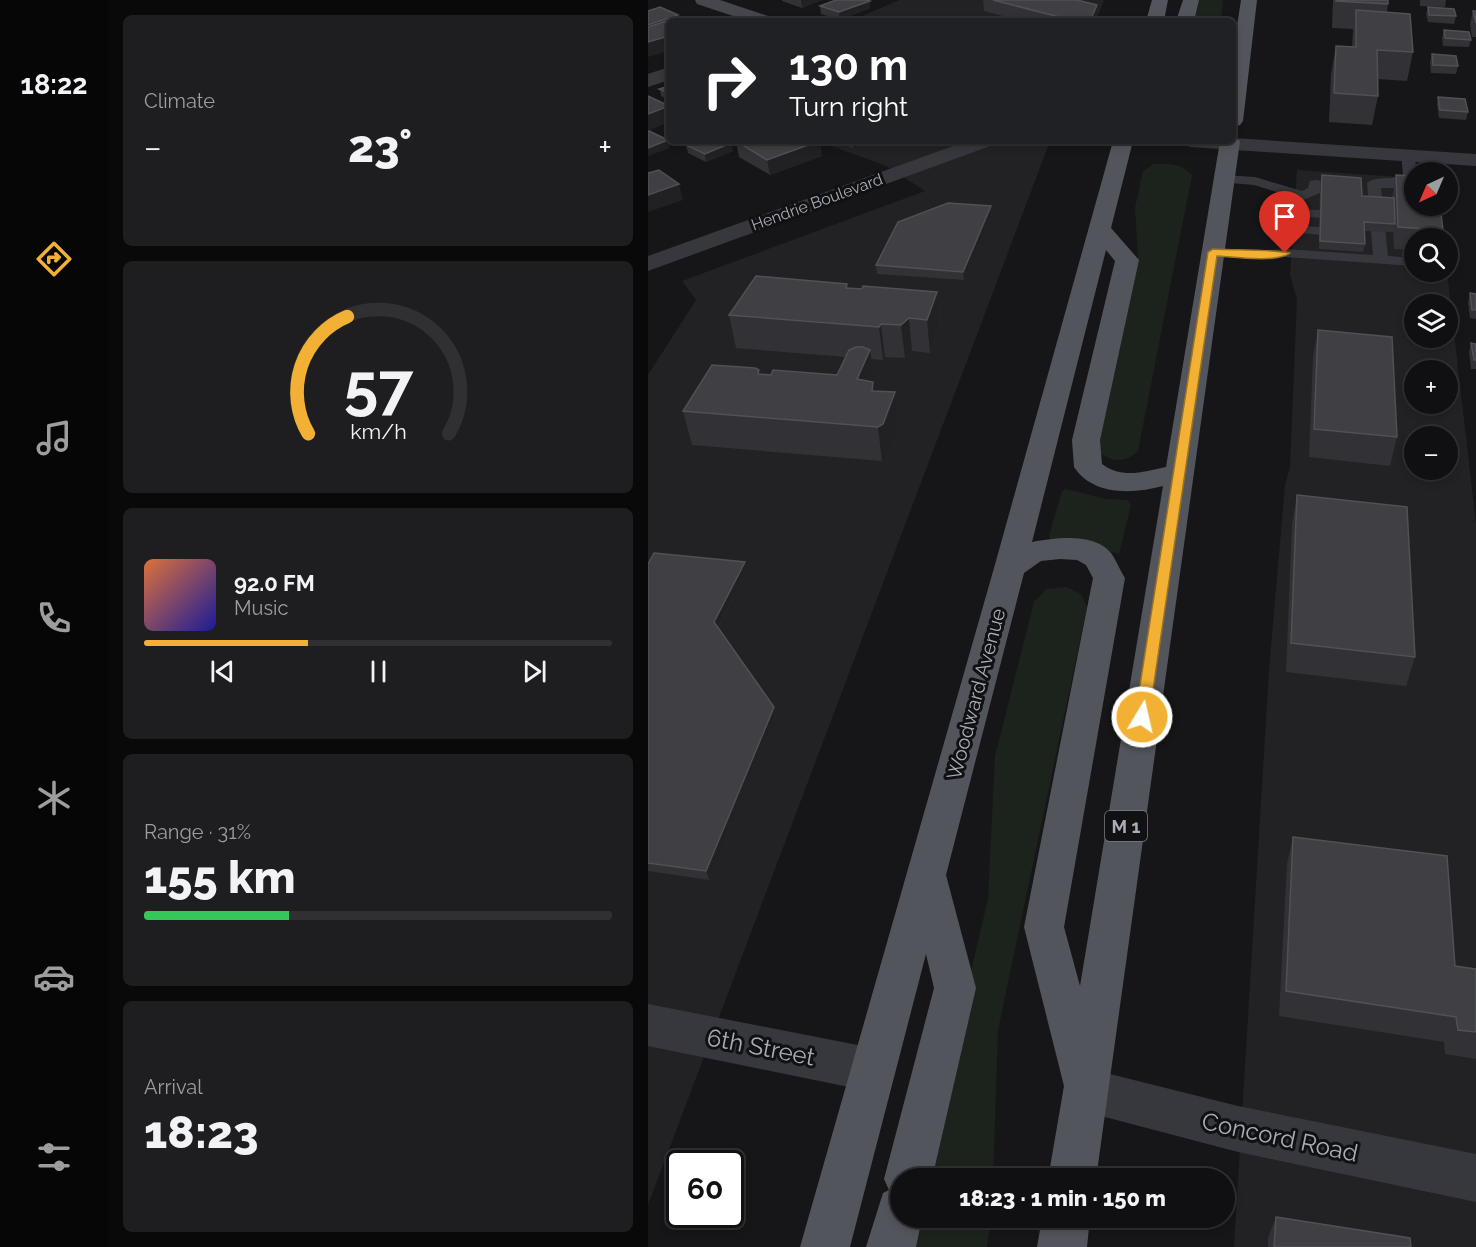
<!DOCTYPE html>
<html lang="en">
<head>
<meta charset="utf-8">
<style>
  body { margin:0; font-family:Raleway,sans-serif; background:#1e1e20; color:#f1f3f6; height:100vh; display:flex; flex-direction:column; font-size:22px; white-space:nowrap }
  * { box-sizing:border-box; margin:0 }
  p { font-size:20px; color:#9c9d9f }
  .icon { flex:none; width:33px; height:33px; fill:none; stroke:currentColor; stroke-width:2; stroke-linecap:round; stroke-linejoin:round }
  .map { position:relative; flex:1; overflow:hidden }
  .details { display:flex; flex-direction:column; gap:15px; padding:15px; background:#09090a; width:540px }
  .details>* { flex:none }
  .top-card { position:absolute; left:18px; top:18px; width:570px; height:126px; border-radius:9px; box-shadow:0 3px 9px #0003,0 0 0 2px #303032; background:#202124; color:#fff; overflow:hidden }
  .needle { width:39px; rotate:224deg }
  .controls { position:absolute; left:756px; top:162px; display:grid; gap:12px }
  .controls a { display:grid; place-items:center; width:54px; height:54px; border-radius:50%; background:#101012; box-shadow:0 3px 9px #0003,0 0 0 2px #303032; font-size:30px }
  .speed { position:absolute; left:18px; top:1150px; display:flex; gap:12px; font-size:30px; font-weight:700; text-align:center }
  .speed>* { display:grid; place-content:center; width:78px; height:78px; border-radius:50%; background:#101012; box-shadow:0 3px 9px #0003,0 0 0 2px #303032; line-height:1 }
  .speed .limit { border:3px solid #111; border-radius:9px; background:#fff; color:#111 }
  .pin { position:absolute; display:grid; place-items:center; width:51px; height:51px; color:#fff; margin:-62px -26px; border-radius:50% 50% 50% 0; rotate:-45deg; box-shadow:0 0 6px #0007 }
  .pin .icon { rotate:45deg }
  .me { position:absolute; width:66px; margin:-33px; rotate:9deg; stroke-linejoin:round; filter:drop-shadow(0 0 4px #0008) }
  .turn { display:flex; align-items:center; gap:21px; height:126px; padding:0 24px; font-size:27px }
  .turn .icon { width:78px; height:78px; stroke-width:2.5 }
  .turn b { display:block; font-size:42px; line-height:51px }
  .big { font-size:45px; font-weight:800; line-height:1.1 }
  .details .tile { flex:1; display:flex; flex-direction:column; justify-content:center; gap:9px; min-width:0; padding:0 21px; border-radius:9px; background:#1e1e20 }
  .details .dial { align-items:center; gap:0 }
  .dial svg { height:156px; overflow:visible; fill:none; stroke:#303032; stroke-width:7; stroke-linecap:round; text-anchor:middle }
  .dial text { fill:#f1f3f6; stroke:none }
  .song { display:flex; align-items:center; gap:18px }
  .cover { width:72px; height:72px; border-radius:9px; background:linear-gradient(135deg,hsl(20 70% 55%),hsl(240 70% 35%)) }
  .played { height:6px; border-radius:3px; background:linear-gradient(90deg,#f2b134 35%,#303032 35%) }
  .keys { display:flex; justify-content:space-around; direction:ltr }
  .heat { display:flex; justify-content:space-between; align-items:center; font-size:33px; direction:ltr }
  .charge { height:9px; border-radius:4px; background:linear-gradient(90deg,#34c759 31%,#303032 0) }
  .trip { position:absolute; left:242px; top:1168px; width:345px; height:60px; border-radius:30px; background:#101012; box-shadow:0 3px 9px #0003,0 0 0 2px #303032; font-weight:800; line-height:60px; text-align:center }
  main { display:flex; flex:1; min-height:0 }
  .tab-bar { display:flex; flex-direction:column; width:108px; justify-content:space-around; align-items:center; background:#060607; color:#9c9d9f }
  .tab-bar .icon { width:42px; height:42px }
  .tab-bar .current { color:#f2b134 }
  .tab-bar b { font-size:27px; color:#f1f3f6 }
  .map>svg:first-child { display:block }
  .built { fill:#222225; fill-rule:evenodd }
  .green { fill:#1c231d }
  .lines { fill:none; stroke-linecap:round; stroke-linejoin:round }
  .lane { fill:#37383d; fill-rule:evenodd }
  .street { fill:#37383d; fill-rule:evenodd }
  .secondary { fill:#45474d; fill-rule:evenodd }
  .primary { fill:#53555c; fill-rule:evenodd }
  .wall { fill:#323236 }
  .shaded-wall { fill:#212124 }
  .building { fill:#3f3f44; stroke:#4f5156; stroke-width:1.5 }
  .route { fill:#f2b134; stroke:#9d7322; stroke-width:1.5 }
  .labels { text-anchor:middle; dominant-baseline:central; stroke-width:6; stroke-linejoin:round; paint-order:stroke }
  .far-street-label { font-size:16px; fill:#a8adb8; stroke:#111113 }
  .shield { fill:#111113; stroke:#7b7e86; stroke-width:1.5 }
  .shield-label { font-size:18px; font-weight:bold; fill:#a8adb8 }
  .street-label { font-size:20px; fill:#a8adb8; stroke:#111113 }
  .near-street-label { font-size:24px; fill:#a8adb8; stroke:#111113 }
</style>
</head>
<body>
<main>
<nav class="tab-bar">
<b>18:22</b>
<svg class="icon current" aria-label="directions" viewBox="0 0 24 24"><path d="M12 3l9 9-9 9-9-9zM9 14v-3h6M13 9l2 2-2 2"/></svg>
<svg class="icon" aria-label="music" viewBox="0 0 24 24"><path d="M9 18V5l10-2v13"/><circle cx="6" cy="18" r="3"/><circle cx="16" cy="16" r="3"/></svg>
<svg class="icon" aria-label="phone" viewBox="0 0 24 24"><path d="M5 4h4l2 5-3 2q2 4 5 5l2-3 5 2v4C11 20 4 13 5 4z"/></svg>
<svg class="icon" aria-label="climate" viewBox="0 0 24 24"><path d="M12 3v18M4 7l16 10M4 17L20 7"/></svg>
<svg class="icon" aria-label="car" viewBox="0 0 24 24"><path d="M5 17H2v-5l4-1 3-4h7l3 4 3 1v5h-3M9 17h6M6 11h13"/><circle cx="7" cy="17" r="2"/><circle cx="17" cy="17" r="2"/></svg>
<svg class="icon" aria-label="filters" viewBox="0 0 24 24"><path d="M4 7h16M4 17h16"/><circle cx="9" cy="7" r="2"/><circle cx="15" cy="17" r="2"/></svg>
</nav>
<section class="details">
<div class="tile"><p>Climate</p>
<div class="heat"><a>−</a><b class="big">23°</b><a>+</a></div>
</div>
<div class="tile dial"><svg viewBox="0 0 100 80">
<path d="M14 69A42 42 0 1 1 86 69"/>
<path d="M14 69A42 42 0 0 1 34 9" stroke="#f2b134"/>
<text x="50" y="56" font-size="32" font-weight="700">57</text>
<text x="50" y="72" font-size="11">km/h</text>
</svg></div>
<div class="tile">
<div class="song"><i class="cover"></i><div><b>92.0 FM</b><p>Music</p></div></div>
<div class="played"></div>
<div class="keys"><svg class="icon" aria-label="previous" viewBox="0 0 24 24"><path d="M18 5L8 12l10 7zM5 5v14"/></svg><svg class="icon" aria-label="pause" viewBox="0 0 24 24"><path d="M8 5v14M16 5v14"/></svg><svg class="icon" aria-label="next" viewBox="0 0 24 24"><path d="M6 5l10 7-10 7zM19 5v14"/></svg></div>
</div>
<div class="tile"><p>Range · 31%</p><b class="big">155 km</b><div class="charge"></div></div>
<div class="tile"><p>Arrival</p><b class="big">18:23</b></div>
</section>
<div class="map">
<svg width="828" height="1247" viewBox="0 0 828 1247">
  <rect width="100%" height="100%" fill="#161618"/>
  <path class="built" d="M251,0H456L448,21H203Z
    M170,141H395L401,144L0,1205V375L48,300L34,281L277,191L238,166Z
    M649,170L766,178V206H793L796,238H766V272H799L828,524V1247H586L621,670L637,485L642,467L649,299L642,275ZM766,304H800V338H766ZM766,370H800V404H766ZM766,436H800V470H766Z"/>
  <path class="green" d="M550,0H575L573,21H545Z
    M506,164C522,164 533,163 544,175L490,451C476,465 457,462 446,446L490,257L487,208L495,171Z
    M418,489L458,499L480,500L483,505L471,554L447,548L403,541L401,536L414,491Z
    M418,587L433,594L439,607L350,1030L345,1179H274L340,899L347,756L386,602L398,589Z
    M265,1218H343L339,1247H258Z"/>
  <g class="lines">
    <path class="lane" d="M760,150L767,154L768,172H766V180L745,188H733L740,256L766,258V266L637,257L603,259L565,256L558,252L565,248L603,251L637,249L725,255L719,183C727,176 744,180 755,175L753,154Z
      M576,175L607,177L654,191L660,188L662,181L667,180L699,183L706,187L699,191L674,189L672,193L655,200L606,185L571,182L569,179L571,176Z
      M655,209L699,212L706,216L699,220L650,216L648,213L650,210Z
      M655,226L700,229L707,233L700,237L650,233L648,230Z"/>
    <path class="street" d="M21,67V80L0,87V74Z
      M585,138L828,154V166L543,147L536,145L533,141H585Z
      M319,141H348L345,145L0,271V256Z
      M0,1004L225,1048L241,1055L247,1070L241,1085L225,1092L0,1046Z
      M438,1068L590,1106L828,1154V1202L590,1152L438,1112L422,1106L415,1090L422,1074Z"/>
    <path class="secondary" d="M47,0H72L123,17L126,21H100L49,4Z"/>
    <path class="primary" d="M504,0H520L516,21H498Z
      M535,0H551L546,21H528Z
      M593,0H609L595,121L592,125L585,127V52Z
      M585,136L592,141L448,1179H400L416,1086L376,927L445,578L438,565L429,560L412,559L393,561L376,573L298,875L328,988L284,1179H252V1218H274L268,1247H218L235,1193L241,1190L236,1179L286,988L278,954L202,1247H152L346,568L465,141H485L463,228L491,260L452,440L454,464C473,479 496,472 518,467L572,141H585ZM458,250L467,261L424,440L426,467C445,496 485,494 515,486L432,986L416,927L477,578C472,570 468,560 463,553C446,532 407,538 384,542Z
      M394,1218H442L439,1247H389Z"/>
  </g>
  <path class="wall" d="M134,0H174L154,8L134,1Z
    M335,0H429L449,19L448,21H374L336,11Z
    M685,0H740L739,12L765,52L759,81L729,79L730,96L724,125L681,122L683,74L688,46L704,47L705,29L684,28Z
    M772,0H798L797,7L772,6Z
    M172,6L222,8L192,20L173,14Z
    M780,7L808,16L806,24L780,22L778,14Z
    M825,11H828V37H824L822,24Z
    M796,30L823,40L821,47L795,46L794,38Z
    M784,54L810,66L808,74L783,73L782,62Z
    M21,86V100L13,96L12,89Z
    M790,97L820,112L818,120L791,118L789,105Z
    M88,141L174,156L122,175L91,157Z
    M191,141H231L205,149Z
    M38,145L85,151L58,162L40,153Z
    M674,175L714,196L744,198L748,175L795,230L793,238H766V250L746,249L745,232L716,231L717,244L715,252L671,249L672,184Z
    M343,206L344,214L316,280L229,274L228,265Z
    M199,284L200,288L289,292L292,325L282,353L264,351L257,358L237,357L235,360L223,359L227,383L225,386L226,391L247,392L251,426L239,458L234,461L44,445L35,411L123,375H189L198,357L88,348L81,315Z
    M822,293L828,294V319L822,318L820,302Z
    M670,330L749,437L742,466L661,457L665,357Z
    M823,343L828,344V369H823L821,352Z
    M649,495L767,657L758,686L638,672L644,524Z
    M97,562L99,571L70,628L126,707L128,716L61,880L0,871V564Z
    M645,837L807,966L828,969V1059L797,1054L796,1042L631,1016L639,864Z
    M628,1217L763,1247H620V1238Z"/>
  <path class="shaded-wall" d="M153,0H174L154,8Z
    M222,1V8L192,20L191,12Z
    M449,5L448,21H442Z
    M30,15L32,21H21L0,40V25Z
    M21,36V51L0,57V42Z
    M21,106V122L0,131V114Z
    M20,140L22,148L0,156V148Z
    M171,141H172L174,156L122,175L119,160Z
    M204,141H231L205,149Z
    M83,143L85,151L58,162L57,154Z
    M31,184L35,200L0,212V195Z
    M343,206L344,214L316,280L315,272Z
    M289,292L292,325L282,353L279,320Z
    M261,318L264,351L257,358L253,325Z
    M233,324L237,357L235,360L231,327Z
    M222,350L227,383L225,386L229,415L209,379Z
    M247,392L251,426L239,458L234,461L230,427Z
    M97,562L99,571L68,631L66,622Z
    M126,707L128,716L61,880L58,871Z"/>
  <path class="building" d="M188,0H219L222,1L191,12L172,6Z
    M345,0H429L449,5L442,21H427Z
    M688,0H740V4L688,1Z
    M12,7L30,15L0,25V11Z
    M780,7L806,9L808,16L781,15Z
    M708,10L762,14L765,52L729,50L730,96L686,93L688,46L708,47Z
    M825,11H828V23Z
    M24,19L28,21H21V36L0,42V27Z
    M796,30L821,32L823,40L797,38Z
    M784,54L808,56L810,66L785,65Z
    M21,86V93L11,89Z
    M0,96L21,106L0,114Z
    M790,97L817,99L820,112L792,110Z
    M0,131H1L20,140L0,148Z
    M47,141H79L83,143L57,154L38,145Z
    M88,141H171L119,160Z
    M11,170L31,184L0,195V173Z
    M674,175L713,178L714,196L746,198L747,224L716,222L717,244L672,241Z
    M748,175L766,176V206H792L795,230L750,227Z
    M300,203L343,206L315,272L228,265L250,222Z
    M108,276L199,284L198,288L214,289L215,286L289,292L279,320L261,318L253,325L233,324L231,327L81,315Z
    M822,293L828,294V310H824Z
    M670,330L744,337L749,437L666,429Z
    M823,343L828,344V360H826Z
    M208,347H215L222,350L209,379L225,382L224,391L247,392L235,424L230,427L35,411L64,365L107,368L111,370L110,374L123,375L125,370L189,375L201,350Z
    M649,495L759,507L767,657L643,643Z
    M6,553L97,562L66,622L126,707L58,871L0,863V564Z
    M645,837L799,856L807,966L828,969V1032L810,1030L808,1017L638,991Z
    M628,1217L762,1238L763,1247H626Z"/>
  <path class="route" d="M565,249C577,250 638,250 642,253C629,263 586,257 569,256L501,717L499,721H489L487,717L560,252Z"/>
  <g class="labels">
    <g class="far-street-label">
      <text transform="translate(169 202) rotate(-20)">Hendrie Boulevard</text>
    </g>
    <rect class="shield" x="457" y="811" width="42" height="30" rx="4.5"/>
    <g class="shield-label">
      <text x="478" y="826">M 1</text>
    </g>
    <g class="street-label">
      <text transform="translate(328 694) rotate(-75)">Woodward Avenue</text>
    </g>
    <g class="near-street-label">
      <text transform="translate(113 1047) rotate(11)">6th Street</text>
      <text transform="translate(632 1137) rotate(12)">Concord Road</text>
    </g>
  </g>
</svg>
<div class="controls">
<a><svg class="needle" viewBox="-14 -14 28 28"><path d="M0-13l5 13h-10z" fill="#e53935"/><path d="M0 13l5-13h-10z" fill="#9c9d9f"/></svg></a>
<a><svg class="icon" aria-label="search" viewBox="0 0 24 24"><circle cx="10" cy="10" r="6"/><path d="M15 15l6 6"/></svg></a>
<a><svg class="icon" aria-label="layers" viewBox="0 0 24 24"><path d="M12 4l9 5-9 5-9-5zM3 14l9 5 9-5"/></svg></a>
<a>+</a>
<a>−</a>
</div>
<div class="speed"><div class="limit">60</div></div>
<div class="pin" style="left:637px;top:253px;background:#d93025"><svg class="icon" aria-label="arrive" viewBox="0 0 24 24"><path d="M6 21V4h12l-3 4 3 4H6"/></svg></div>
<svg class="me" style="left:494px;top:717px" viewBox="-20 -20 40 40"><circle r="17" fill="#f2b134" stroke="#fff" stroke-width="3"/><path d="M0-11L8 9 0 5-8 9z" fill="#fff"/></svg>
<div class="trip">18:23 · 1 min · 150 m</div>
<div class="top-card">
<div class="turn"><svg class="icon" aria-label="right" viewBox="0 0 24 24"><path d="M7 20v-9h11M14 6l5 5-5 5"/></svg><div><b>130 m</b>Turn right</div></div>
</div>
</div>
</main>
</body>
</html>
